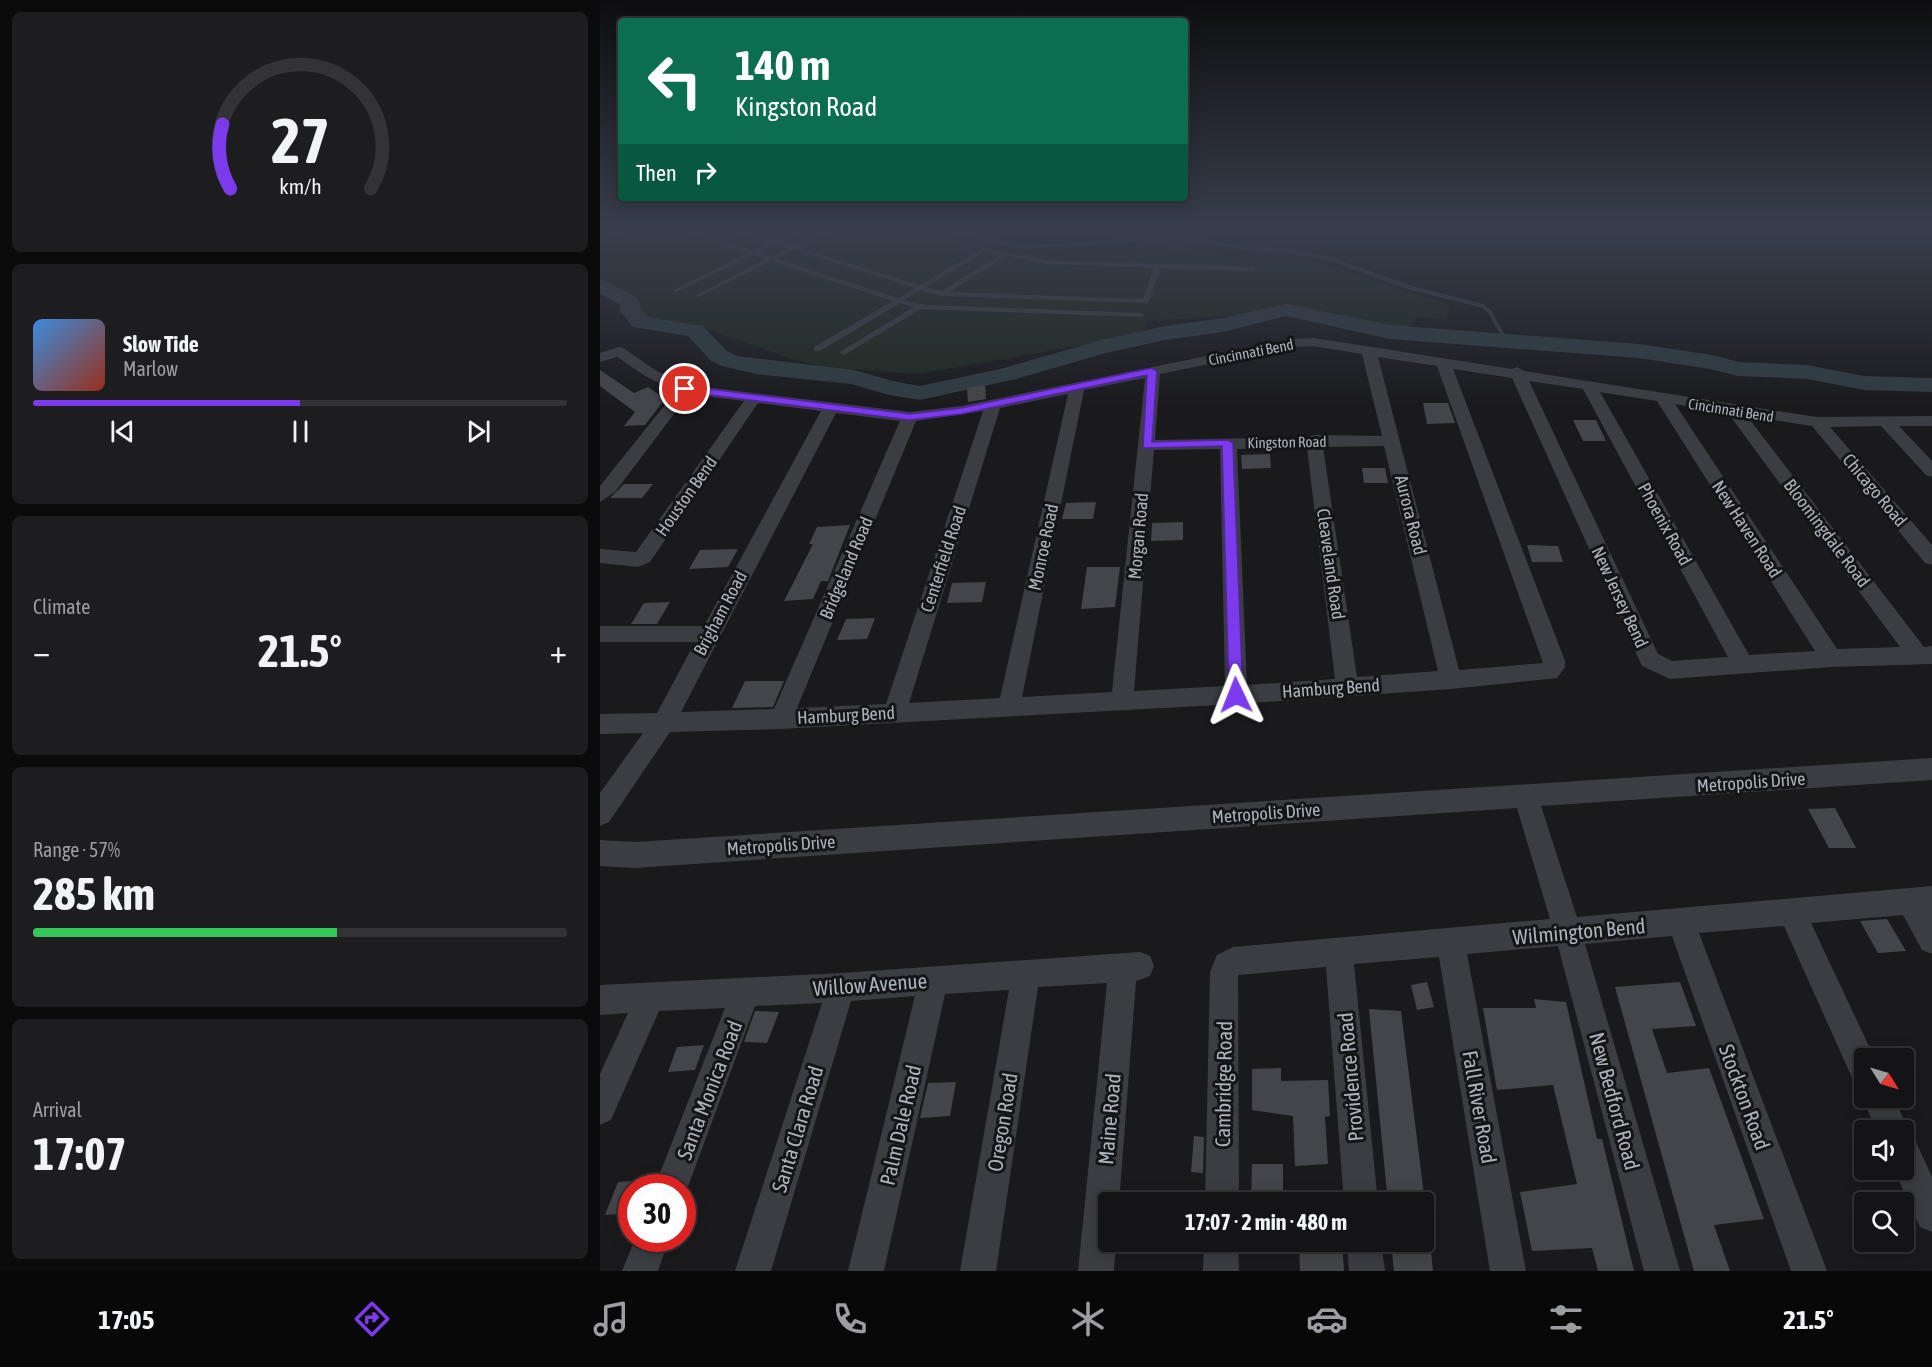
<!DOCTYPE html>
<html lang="en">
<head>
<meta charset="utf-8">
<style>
  body { margin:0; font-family:"Asap Condensed",sans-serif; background:#1d1d1f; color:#f1f3f6; height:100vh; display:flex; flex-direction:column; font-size:22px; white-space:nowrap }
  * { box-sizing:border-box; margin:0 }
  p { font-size:20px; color:#9d9ea1 }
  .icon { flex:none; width:33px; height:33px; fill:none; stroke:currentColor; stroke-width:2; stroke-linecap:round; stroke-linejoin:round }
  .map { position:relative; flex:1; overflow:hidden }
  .details { display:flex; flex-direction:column; gap:12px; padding:12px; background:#0b0b0c; width:600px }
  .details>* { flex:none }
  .hud { position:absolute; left:18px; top:18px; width:570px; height:183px; border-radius:6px; box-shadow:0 3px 15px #0003,0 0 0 2px #333335; background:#0b6e4f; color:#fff; overflow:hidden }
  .needle { width:39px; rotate:127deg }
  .controls { position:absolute; left:1254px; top:1048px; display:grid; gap:12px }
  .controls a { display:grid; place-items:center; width:60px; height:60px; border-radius:6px; background:#141416; box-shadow:0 3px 15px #0003,0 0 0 2px #333335; font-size:30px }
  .speed { position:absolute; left:18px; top:1174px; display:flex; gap:12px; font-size:30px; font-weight:700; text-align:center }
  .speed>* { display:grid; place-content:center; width:78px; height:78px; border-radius:50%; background:#141416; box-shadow:0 3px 15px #0003,0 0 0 2px #333335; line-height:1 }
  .speed .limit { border:9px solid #d22; background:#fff; color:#111 }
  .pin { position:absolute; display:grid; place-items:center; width:51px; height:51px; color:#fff; margin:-26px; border:3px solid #fff; border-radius:50%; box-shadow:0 2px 6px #0007 }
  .me { position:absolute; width:66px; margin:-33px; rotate:358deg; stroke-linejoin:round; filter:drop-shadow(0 0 4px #0008) }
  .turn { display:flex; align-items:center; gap:21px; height:126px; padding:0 18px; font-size:27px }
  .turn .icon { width:78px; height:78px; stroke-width:2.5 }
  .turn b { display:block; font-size:42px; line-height:51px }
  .then { display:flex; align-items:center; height:57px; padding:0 18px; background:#0003; gap:12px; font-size:22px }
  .big { font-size:45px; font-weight:700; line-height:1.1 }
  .details .card { flex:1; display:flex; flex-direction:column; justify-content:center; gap:9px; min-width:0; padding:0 21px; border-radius:9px; background:#1d1d1f }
  .details .dial { align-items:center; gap:0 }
  .dial svg { height:156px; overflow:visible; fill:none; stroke:#333335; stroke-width:7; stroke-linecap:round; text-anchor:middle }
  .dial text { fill:#f1f3f6; stroke:none }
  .song { display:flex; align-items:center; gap:18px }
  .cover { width:72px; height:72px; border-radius:9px; background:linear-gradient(135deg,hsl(210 70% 55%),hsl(10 70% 35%)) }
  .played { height:6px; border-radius:3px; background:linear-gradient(90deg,#7c3aed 50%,#333335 50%) }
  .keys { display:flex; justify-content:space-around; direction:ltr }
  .heat { display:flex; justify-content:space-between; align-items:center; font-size:33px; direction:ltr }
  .charge { height:9px; border-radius:4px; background:linear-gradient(90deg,#34c759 57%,#333335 0) }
  .trip { position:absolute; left:498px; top:1192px; width:336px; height:60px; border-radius:6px; background:#141416; box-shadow:0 3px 15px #0003,0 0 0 2px #333335; font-weight:700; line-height:60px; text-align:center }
  .menu { display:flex; height:96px; justify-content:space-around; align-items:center; background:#080809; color:#9d9ea1 }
  .menu .icon { width:42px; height:42px }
  .menu .current { color:#7c3aed }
  .menu b { font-size:27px; color:#f1f3f6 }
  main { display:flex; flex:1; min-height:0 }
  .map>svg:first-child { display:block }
  .green { fill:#202820 }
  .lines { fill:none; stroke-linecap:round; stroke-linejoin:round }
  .stream { stroke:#2f3b41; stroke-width:4 }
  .river { fill:#2f3b41; fill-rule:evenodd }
  .building { fill:#44454a }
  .service { fill:#3b3d42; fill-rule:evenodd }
  .minor { fill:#3b3d42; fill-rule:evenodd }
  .route { fill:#7c3aed; stroke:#51269a; stroke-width:1.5 }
  .labels { text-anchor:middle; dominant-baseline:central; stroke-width:6; stroke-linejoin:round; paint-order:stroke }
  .far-street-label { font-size:15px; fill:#acb3bc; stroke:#151518 }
  .street-label { font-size:18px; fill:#acb3bc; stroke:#151518 }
  .near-street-label { font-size:21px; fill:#acb3bc; stroke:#151518 }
</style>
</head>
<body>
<main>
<section class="details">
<div class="card dial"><svg viewBox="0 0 100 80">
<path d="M14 69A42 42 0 1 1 86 69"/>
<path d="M14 69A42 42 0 0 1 10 36" stroke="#7c3aed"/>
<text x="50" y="56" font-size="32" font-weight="700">27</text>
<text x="50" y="72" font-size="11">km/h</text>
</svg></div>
<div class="card">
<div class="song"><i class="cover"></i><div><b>Slow Tide</b><p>Marlow</p></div></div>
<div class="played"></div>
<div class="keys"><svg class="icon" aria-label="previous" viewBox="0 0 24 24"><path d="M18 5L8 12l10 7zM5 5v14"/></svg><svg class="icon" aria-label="pause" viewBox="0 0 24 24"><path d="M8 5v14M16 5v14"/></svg><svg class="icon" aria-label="next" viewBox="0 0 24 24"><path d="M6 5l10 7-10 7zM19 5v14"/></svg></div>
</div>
<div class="card"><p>Climate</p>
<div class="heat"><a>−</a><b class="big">21.5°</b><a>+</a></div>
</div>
<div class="card"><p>Range · 57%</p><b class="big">285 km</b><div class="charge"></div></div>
<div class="card"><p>Arrival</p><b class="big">17:07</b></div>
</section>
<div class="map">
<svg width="1332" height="1271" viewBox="0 0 1332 1271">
  <rect width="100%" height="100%" fill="#1a1a1d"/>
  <path class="green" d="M0,229H325L379,246L411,253L451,256L544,253L577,246L640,259H685L716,262L850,305L846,319L816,317L809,329L728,319L691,306H675L641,315L547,321L544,334L319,374L228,368L194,360L93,324L61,319L49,325C37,321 32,315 30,302L0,284Z"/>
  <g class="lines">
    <path class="stream" d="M353,229L421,247L584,237L649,249L690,251L727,258L811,288L883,306L890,312L906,341"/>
    <path class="river" d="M0,278L37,298L42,310L48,317L103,326L127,351L137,356L254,370L293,381L320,386L404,368L501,340L565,326L623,318L686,304L790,325L1039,344L1112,355L1139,362L1207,365L1264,376L1332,378V392L1264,390L1207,379L1138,376L1110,369L1039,358L790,339L686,316L623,332L565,340L506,353L416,379L320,400L289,395L251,384L156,374L122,366L111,361L88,336L33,327L20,311V305L0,293Z"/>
  </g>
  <path class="building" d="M0,370L34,393L48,387L65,399L45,425L24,426L35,412L0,386Z
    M385,385L386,399L368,402L367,388Z
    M823,403H848L855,423L827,424Z
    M973,420H996L1006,441H983Z
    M670,454L671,468L642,469L641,455Z
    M762,468H785L788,483H764Z
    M24,484H53L42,498H10Z
    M496,502L493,519H462L466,503Z
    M583,522V540L551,541L552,523Z
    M250,525L228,581H221L213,599L184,601L213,544H209L217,527Z
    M927,545L958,546L963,562H932Z
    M138,549L128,567L89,569L100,550Z
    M487,567H520L515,607L481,609Z
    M386,582L382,602L347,603L352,583Z
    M70,602L57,624H31L44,603Z
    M275,618L267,639L237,640L246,619Z
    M145,681H184L173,707L132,708Z
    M1235,808L1256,848H1229L1208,809Z
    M1287,919L1306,951L1278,953L1260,921Z
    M827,982L834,1007L817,1010L811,985Z
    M1080,982L1096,1026L1052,1029L1067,1073L1109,1068L1164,1219L1114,1225L1130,1271H1094L1015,987Z
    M934,999L966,1002L997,1139H1002L1034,1271H998L992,1248L932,1251L920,1192L977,1184L953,1085L897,1090L883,1008H936Z
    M769,1009L801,1011L825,1203H788Z
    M155,1011L179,1012L167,1043L144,1042Z
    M104,1045L95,1070L68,1072L77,1047Z
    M681,1068V1081L728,1080L730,1116L725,1117L728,1164L695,1166L693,1116L652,1110V1069Z
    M356,1082L350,1116L320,1118L328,1083Z
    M594,1136L604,1137L603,1173L591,1172Z
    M652,1164H683V1203H651Z
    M32,1181V1213L5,1215L18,1182Z
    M699,1242H742L744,1271H700Z
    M791,1242H830L833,1271H794Z"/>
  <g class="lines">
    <path class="service" d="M20,229H27L0,242V238Z
      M76,229H84L153,251L170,243L127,229H135L175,241L200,229H207L181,243L193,246L228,229H235L198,248L320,285L383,248L446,260L653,267L656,269L653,271L561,268L549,301L546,303L341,296L321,290L304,300L319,304H325L326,305L542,313L545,315L542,317L321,309L244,355L240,353L241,351L314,307L300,303L220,351H214V347L293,301L172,261L99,297L94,296L166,259L154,255L77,292H73V290L148,253ZM176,245L188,249L171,257L159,253ZM194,250L315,288L298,298L177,259ZM384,252L400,255L341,291L326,287ZM407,256L446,264L554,268L543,299L349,292Z"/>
    <path class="minor" d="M1068,229H1092C1087,234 1073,234 1068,229Z
      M714,338L912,369L917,367L924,371L1217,417L1332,416V426H1299L1332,461V477L1326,475L1281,426L1230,427L1332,545V565L1325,563L1212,426L1147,416L1324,647L1332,646V664L1231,667L1070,679L1042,666L912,378L853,369L965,661V667L957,678L851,689L636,704L181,729L70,732L9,822L0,826V793L43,733L0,734V714L57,713L95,642H0V626H104L221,411L158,403L50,562L38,567L0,563V549L36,552L144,401L89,394L15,492L0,502V486L76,391L45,376L17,357L0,362V353L18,347L23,348L55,370L88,385L310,412L361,406L691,339ZM714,346L762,354L782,436L714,435L708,437L555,440L560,374L691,347ZM778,357L837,366L943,663L859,670ZM545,378L512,692L422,697L484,390ZM929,381L983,389L1128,657L1072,661L1058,654ZM1000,392L1057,401L1215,651L1149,655ZM468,394L400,698L309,703L400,408ZM1075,404L1128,413L1300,647L1237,649ZM383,411L286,704L197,708L316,421ZM236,413L300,421L174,709L81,712ZM784,446L838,671L757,677L723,447ZM707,448L735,679L647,685L637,449ZM620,449L625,686L534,691L554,450Z
      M1332,758V780L941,806L977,917L1332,886V954L1322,950L1303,915L1211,923L1275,1059H1264V1084L1253,1080L1184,926L1099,933L1227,1271H1191L1072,936L985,944L1080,1271H1044L958,946L867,954L926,1271H890L839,957L754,964L778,1203H744L726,967L638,975L639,1203H605L610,972L617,955L633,947L950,919L917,808L35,868L0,866V840L35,842Z
      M540,952L550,956L554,966L550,976L536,981L519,1203H508V1242H516L514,1271H478L507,983L438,987L396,1271H360L409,990L345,994L284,1271H248L315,996L251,1001L171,1271H135L222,1003L155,1006L83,1200L82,1188H54L125,1008L59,1011L11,1120L0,1125V1074L28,1013L0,1015V985L241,973Z
      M1264,1093V1098H1294L1309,1131L1306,1138L1316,1142L1332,1177V1232L1320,1227L1294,1170H1304V1131H1277L1262,1098Z
      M35,1239H69L58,1271H22Z
      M604,1242H638L639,1271H603Z
      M747,1242H781L785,1271H749Z"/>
  </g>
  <linearGradient id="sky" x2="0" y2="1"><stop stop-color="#0e0e10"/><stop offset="0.56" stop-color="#383e4c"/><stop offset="1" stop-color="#383e4c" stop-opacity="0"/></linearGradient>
  <rect width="1332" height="407" fill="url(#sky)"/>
  <path class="route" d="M552,368L557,371L552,442L628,440L633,443L643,695L636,701L629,695L622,446L543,448L547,375L361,414L310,420L85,392L80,389L85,386L310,414L361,408Z"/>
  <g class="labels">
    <g class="far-street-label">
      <text transform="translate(651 352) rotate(-11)">Cincinnati Bend</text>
      <text transform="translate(1131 410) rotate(9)">Cincinnati Bend</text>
      <text transform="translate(687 442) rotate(-1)">Kingston Road</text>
    </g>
    <g class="street-label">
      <text transform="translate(1275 490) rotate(50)">Chicago Road</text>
      <text transform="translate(86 496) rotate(-55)">Houston Bend</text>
      <text transform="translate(811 515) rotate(76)">Aurora Road</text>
      <text transform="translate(1065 524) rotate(61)">Phoenix Road</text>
      <text transform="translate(1147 529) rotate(57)">New Haven Road</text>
      <text transform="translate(1227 533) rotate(53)">Bloomingdale Road</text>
      <text transform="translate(538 536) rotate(-85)">Morgan Road</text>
      <text transform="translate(443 547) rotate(-78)">Monroe Road</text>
      <text transform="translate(343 559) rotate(-72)">Centerfield Road</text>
      <text transform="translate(731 564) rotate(82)">Cleaveland Road</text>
      <text transform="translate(246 568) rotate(-67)">Bridgeland Road</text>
      <text transform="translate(1020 597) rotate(65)">New Jersey Bend</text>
      <text transform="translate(120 613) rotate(-62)">Brigham Road</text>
      <text transform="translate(731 688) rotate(-4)">Hamburg Bend</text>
      <text transform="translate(246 715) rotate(-3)">Hamburg Bend</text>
      <text transform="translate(1151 782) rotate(-4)">Metropolis Drive</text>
      <text transform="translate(666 813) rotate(-4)">Metropolis Drive</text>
      <text transform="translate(181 845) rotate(-4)">Metropolis Drive</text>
    </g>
    <g class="near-street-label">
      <text transform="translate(979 931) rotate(-5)">Wilmington Bend</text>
      <text transform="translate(270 984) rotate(-4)">Willow Avenue</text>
      <text transform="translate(750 1077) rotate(-95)">Providence Road</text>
      <text transform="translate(623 1084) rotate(-89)">Cambridge Road</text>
      <text transform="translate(109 1090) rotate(-69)">Santa Monica Road</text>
      <text transform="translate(1145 1097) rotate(70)">Stockton Road</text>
      <text transform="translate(1015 1101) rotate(75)">New Bedford Road</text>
      <text transform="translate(880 1107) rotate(80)">Fall River Road</text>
      <text transform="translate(509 1119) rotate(-85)">Maine Road</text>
      <text transform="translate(402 1122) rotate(-81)">Oregon Road</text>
      <text transform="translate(300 1125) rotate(-77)">Palm Dale Road</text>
      <text transform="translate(197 1129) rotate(-73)">Santa Clara Road</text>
    </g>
  </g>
</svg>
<div class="controls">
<a><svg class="needle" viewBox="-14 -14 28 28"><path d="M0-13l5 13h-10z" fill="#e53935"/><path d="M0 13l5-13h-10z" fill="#9d9ea1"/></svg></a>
<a><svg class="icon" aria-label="sound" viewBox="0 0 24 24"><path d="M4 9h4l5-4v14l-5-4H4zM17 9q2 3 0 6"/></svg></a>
<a><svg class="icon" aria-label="search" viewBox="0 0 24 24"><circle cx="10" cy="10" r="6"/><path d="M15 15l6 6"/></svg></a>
</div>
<div class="speed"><div class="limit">30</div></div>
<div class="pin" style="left:85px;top:389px;background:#d93025"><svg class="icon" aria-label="arrive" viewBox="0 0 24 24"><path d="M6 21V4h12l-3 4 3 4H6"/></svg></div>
<svg class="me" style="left:636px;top:695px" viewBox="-20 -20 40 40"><path d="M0-17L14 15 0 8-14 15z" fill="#7c3aed" stroke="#fff" stroke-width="4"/></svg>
<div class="trip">17:07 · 2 min · 480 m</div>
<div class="hud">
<div class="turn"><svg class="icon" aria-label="left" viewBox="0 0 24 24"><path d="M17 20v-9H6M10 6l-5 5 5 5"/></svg><div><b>140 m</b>Kingston Road</div></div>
<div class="then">Then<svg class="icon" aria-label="right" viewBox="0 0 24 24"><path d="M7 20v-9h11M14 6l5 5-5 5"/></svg></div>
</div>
</div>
</main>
<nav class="menu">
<b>17:05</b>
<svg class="icon current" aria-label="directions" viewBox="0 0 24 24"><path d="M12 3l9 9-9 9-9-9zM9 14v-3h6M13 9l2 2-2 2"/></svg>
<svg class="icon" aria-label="music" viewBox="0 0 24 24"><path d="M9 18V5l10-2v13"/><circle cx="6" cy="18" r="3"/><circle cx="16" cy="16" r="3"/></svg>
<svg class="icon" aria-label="phone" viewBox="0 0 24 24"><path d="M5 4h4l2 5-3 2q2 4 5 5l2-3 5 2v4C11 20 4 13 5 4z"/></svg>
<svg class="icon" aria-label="climate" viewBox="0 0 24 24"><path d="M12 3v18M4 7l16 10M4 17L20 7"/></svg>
<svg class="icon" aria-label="car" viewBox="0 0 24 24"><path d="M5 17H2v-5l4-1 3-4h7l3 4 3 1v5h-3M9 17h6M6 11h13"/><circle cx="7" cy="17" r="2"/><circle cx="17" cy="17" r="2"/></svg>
<svg class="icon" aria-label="filters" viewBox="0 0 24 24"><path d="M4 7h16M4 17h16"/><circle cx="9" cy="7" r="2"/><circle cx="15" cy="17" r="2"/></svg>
<b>21.5°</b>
</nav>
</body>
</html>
